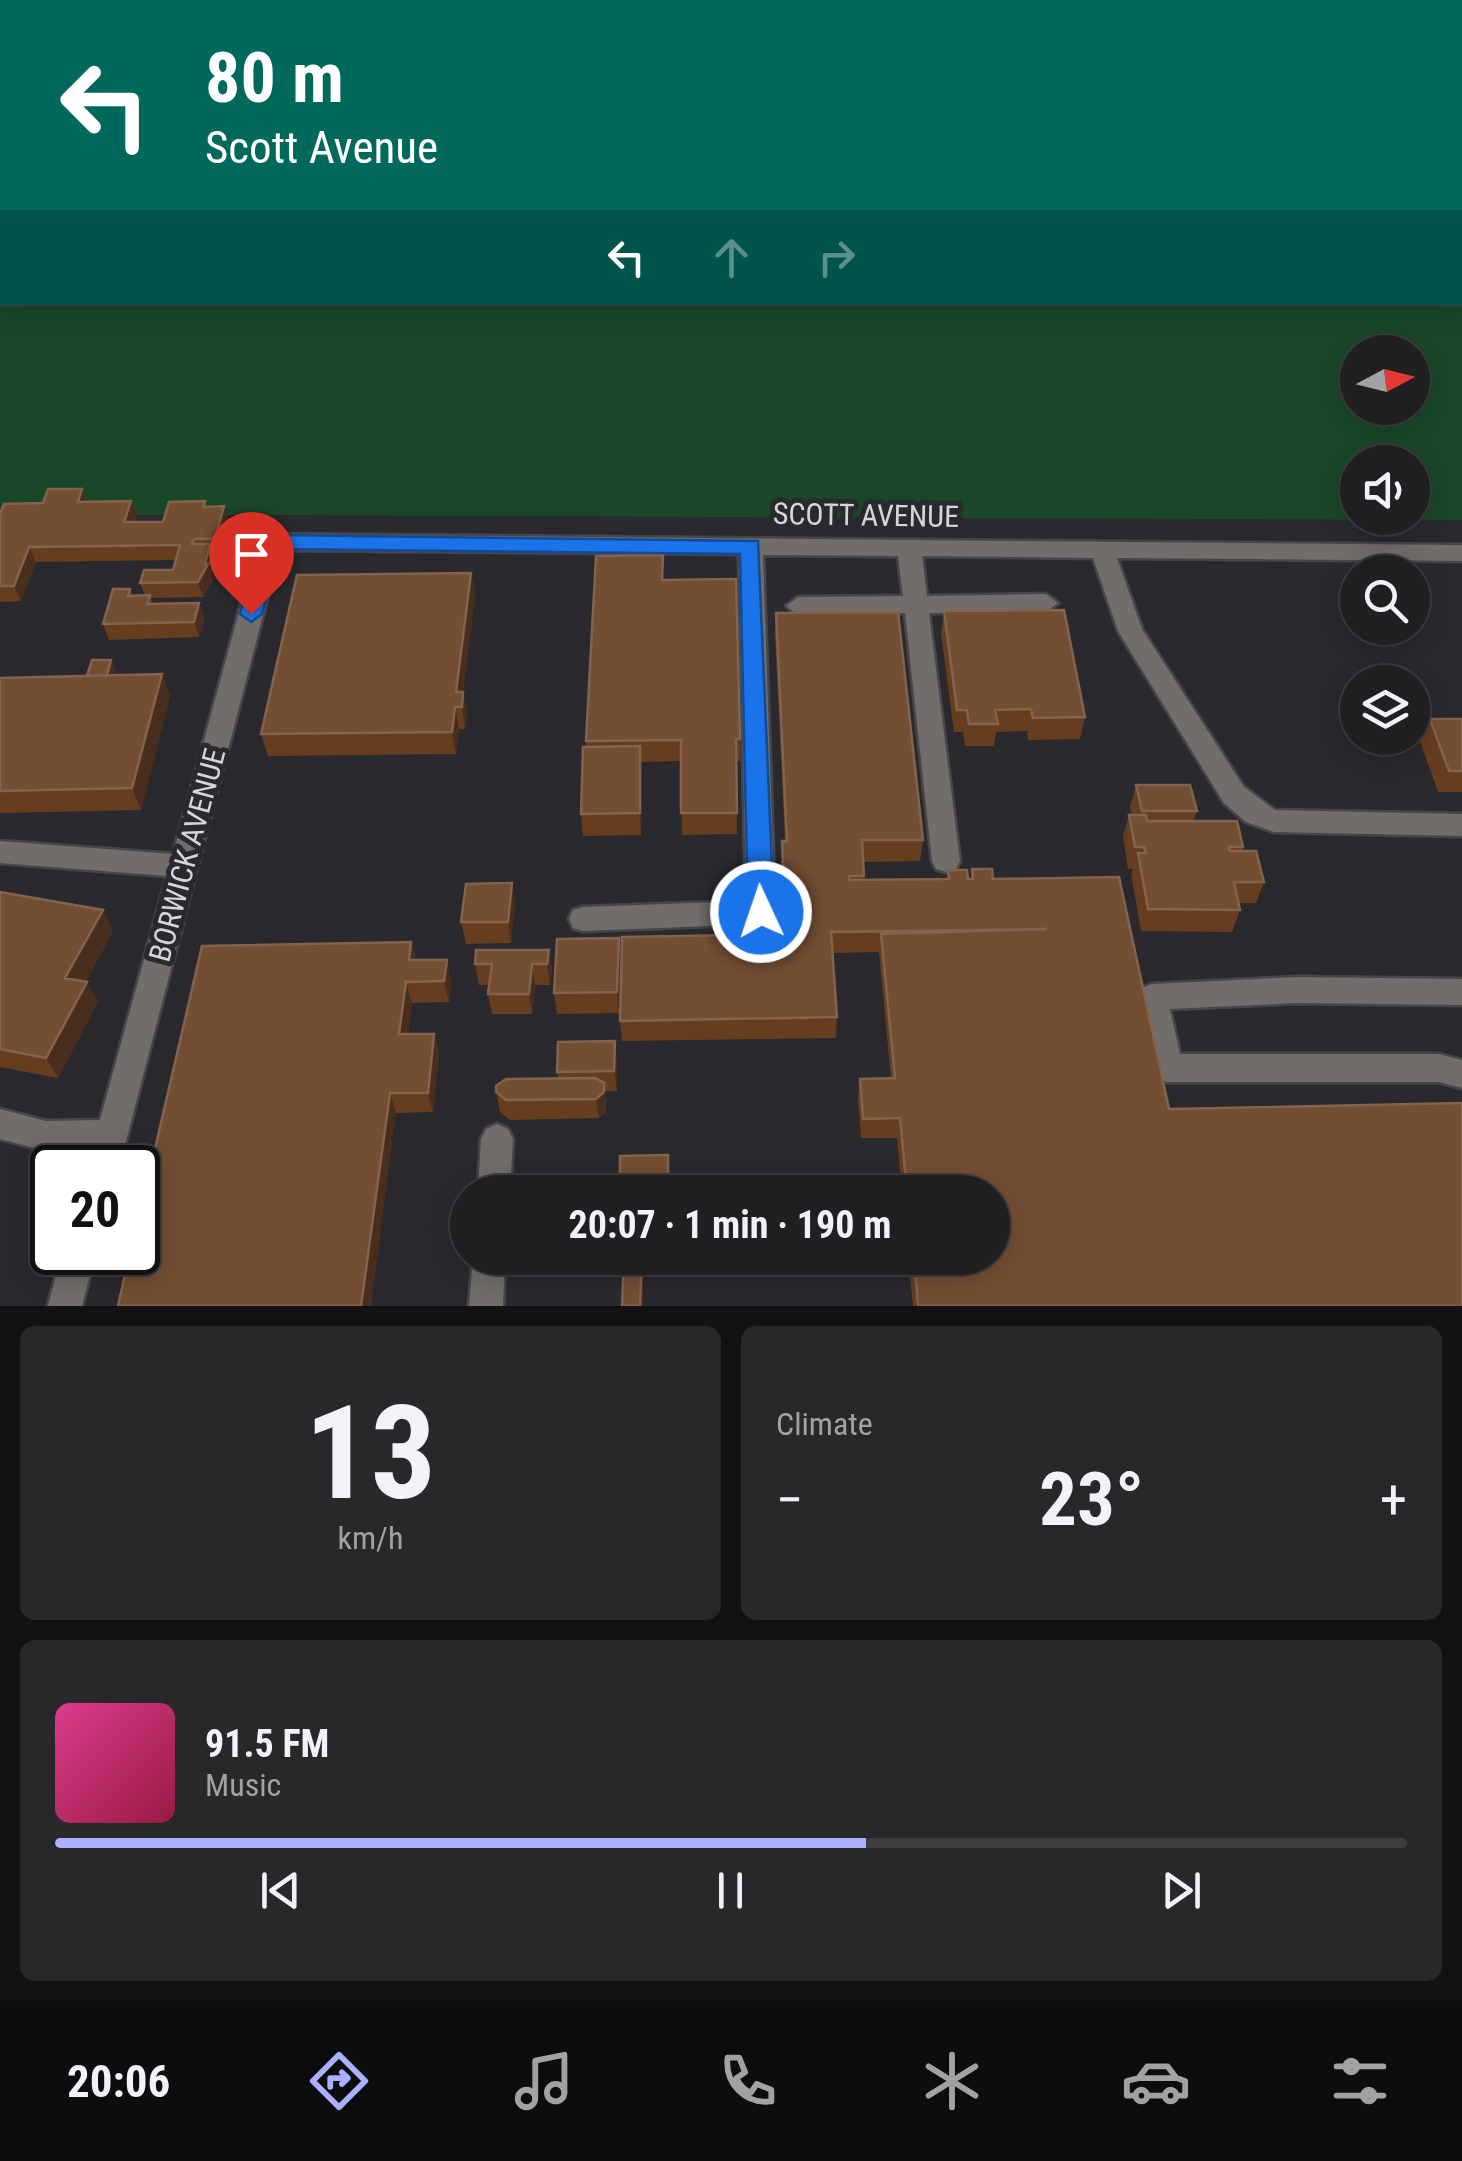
<!DOCTYPE html>
<html lang="en">
<head>
<meta charset="utf-8">
<style>
  body { margin:0; font-family:"Roboto Condensed",sans-serif; background:#28272a; color:#f1f3f6; height:100vh; display:flex; flex-direction:column; font-size:38px; white-space:nowrap }
  * { box-sizing:border-box; margin:0 }
  p { font-size:32px; color:#a2a2a5 }
  .icon { flex:none; width:55px; height:55px; fill:none; stroke:currentColor; stroke-width:2; stroke-linecap:round; stroke-linejoin:round }
  .map { position:relative; height:1306px; overflow:hidden }
  .drawer { display:flex; flex-direction:column; gap:20px; padding:20px; background:#121113; flex:1 }
  .drawer>* { flex:none }
  .top-card { position:absolute; left:0px; top:0px; width:1462px; height:305px; box-shadow:0 5px 25px #0003,0 0 0 2px #3d3d40; background:#00695c; color:#fff; overflow:hidden }
  .needle { width:65px; rotate:83deg }
  .buttons { position:absolute; left:1340px; top:335px; display:grid; gap:20px }
  .buttons a { display:grid; place-items:center; width:90px; height:90px; border-radius:50%; background:#201f22; box-shadow:0 5px 25px #0003,0 0 0 2px #3d3d40; font-size:50px }
  .speed { position:absolute; left:30px; top:1145px; display:flex; gap:20px; font-size:50px; font-weight:700; text-align:center }
  .speed>* { display:grid; place-content:center; width:130px; height:130px; border-radius:50%; background:#201f22; box-shadow:0 5px 25px #0003,0 0 0 2px #3d3d40; line-height:1 }
  .speed .limit { border:5px solid #111; border-radius:15px; background:#fff; color:#111 }
  .pin { position:absolute; display:grid; place-items:center; width:85px; height:85px; color:#fff; margin:-102px -42px; border-radius:50% 50% 50% 0; rotate:-45deg; box-shadow:0 0 10px #0007 }
  .pin .icon { rotate:45deg }
  .me { position:absolute; width:110px; margin:-55px; rotate:357deg; stroke-linejoin:round; filter:drop-shadow(0 0 8px #0008) }
  .turn { display:flex; align-items:center; gap:35px; height:210px; padding:0 40px; font-size:45px }
  .turn .icon { width:130px; height:130px; stroke-width:2.5 }
  .turn b { display:block; font-size:70px; line-height:85px }
  .lanes { display:flex; align-items:center; height:95px; padding:0 40px; background:#0003; justify-content:center; gap:50px; direction:ltr }
  .lanes .off { opacity:.35 }
  .big { font-size:75px; font-weight:700; line-height:1.1 }
  .drawer .widget { flex:1; display:flex; flex-direction:column; justify-content:center; gap:15px; min-width:0; padding:0 35px; border-radius:15px; background:#28272a }
  .drawer .dial { align-items:center; gap:0 }
  .dial b { font-size:130px; line-height:1 }
  .song { display:flex; align-items:center; gap:30px }
  .cover { width:120px; height:120px; border-radius:15px; background:linear-gradient(135deg,hsl(330 70% 55%),hsl(340 70% 35%)) }
  .played { height:10px; border-radius:5px; background:linear-gradient(90deg,#acaffb 60%,#3d3d40 60%) }
  .keys { display:flex; justify-content:space-around; direction:ltr }
  .heat { display:flex; justify-content:space-between; align-items:center; font-size:55px; direction:ltr }
  .drawer .tiles { flex:1; display:grid; gap:20px; grid-template-columns:1fr 1fr }
  .widget:last-child { grid-column:span 2 }
  .trip { position:absolute; left:450px; top:1175px; width:560px; height:100px; border-radius:50px; background:#201f22; box-shadow:0 5px 25px #0003,0 0 0 2px #3d3d40; font-weight:700; line-height:100px; text-align:center }
  .tabs { display:flex; height:160px; justify-content:space-around; align-items:center; background:#0d0c0e; color:#a2a2a5 }
  .tabs .icon { width:70px; height:70px }
  .tabs .selected { color:#acaffb }
  .tabs b { font-size:45px; color:#f1f3f6 }
  .map>svg:first-child { display:block }
  .green { fill:#1a4728; fill-rule:evenodd }
  .lines { fill:none; stroke-linecap:round; stroke-linejoin:round }
  .minor-casing { stroke:#464549; stroke-width:5 }
  .minor { fill:#706d6b; fill-rule:evenodd }
  .wall { fill:#673d1f }
  .shaded-wall { fill:#4a2e1d }
  .building { fill:#734e33; stroke:#83634d; stroke-width:2.5 }
  .route { fill:#1a73e8; stroke:#114b97; stroke-width:2.5 }
  .labels { text-anchor:middle; dominant-baseline:central; stroke-width:10; stroke-linejoin:round; paint-order:stroke }
  .street-label { font-size:30px; fill:#d6d5d9; stroke:#2a292e }
</style>
</head>
<body>
<div class="map">
<svg width="1462" height="1306" viewBox="0 0 1462 1306">
  <rect width="100%" height="100%" fill="#2a292e"/>
  <path class="green" d="M0,48L2,302H1460L1462,186V520L240,515H42L0,519ZM1358,352H1412V408H1358ZM1358,462H1412V518H1358Z"/>
  <g class="lines">
    <g class="minor-casing">
      <path id="minor" d="M1460,11H1462V21H1460Z
        M1460,129H1462V139H1460Z
        M270,534L1462,545V561L1117,558L1142,629L1244,787L1275,810L1462,814V836L1274,832L1246,822L1224,803L1118,631L1093,558L922,556L927,596L1046,594L1058,603L1046,612L929,613L960,861L956,869L946,872L936,869L932,861L905,613L798,615L786,606L798,597L903,596L898,556L763,555L775,912L771,920L761,924L583,931L573,928L569,919L573,910L583,907L746,901L739,554L280,550L119,1168H87L92,1149L46,1151L0,1139V1109L46,1121L100,1120L167,876L0,863V841L173,854L258,542Z
        M1297,977L1462,979V1005L1297,1003L1170,1009L1180,1054H1439L1462,1060V1088L1439,1082H1168L1157,1078L1137,997L1141,988L1152,984Z
        M497,1124L508,1129L513,1139L510,1192H478L481,1139L486,1129Z
        M62,1252H96L82,1306H48Z
        M473,1258H505L503,1306H469Z"/>
    </g>
    <use href="#minor" class="minor"/>
  </g>
  <path class="wall" d="M82,489L87,502L137,516L135,522H163L205,501L207,507L229,522L220,554H214L215,559L211,574L213,580L203,597L151,598L153,604L199,603L204,618L199,637L109,640L103,624L130,589L133,595H145L140,583L173,570L176,560L36,562L21,601L0,602V514L43,503Z
    M471,573L475,596L463,692L467,714L465,729H459L456,754L268,756L261,734Z
    M664,580L740,739V761H736L737,834L682,835L681,761L641,762V835L583,836L581,814L586,741Z
    M944,611L1085,717L1080,739L1028,740L1027,731L996,732L994,746H965L963,732H954L941,633Z
    M776,613L923,840L920,861L863,862L864,880L947,879L948,870L971,879L972,869L993,879L1169,1109L1462,1306H913L908,1258H992V1192H902L897,1138H861L858,1098L860,1079L891,1078L879,952L833,953L837,1017L836,1038L622,1041L620,1021L784,934L781,863L782,841H785L775,635Z
    M111,660L117,675L162,674L170,696L141,810L0,813V678L87,676Z
    M1430,719H1462V792H1438L1420,741Z
    M1136,785L1197,811L1193,821L1243,847L1242,851L1264,882L1256,903H1239L1240,910L1232,932L1141,931L1131,874L1133,869H1128L1123,836L1129,815H1132L1130,807Z
    M0,892L113,931L86,981L98,1002L58,1078L0,1067Z
    M515,905L511,943L466,944L461,922Z
    M619,938L621,959L619,1013L557,1014L554,993Z
    M411,942L416,960L451,981L449,1002L412,1003L408,1034H434L439,1054L433,1112L396,1113L118,1306Z
    M549,950L552,971L550,985H535L532,1014H492L488,994L489,985H479L475,964Z
    M617,1061V1091H605L606,1112L599,1118L510,1120L500,1112L496,1092L558,1078L557,1072Z"/>
  <path class="shaded-wall" d="M82,489L88,504L78,502Z
    M131,501L137,516L129,538L124,522Z
    M224,506L229,522L220,554L215,539Z
    M210,544L215,559L211,574L213,580L203,597L198,582Z
    M29,547L36,562L21,601L14,586Z
    M471,573L475,596L461,707L456,692Z
    M199,603L204,618L199,637L194,622Z
    M111,660L117,675L104,683Z
    M162,674L170,696L141,810L132,788Z
    M463,692L467,714L465,729L462,707Z
    M455,707L459,729L456,754L452,732Z
    M640,746L642,768L641,835L640,813Z
    M512,883L515,905L511,943L508,922Z
    M103,910L113,931L76,999L65,978Z
    M619,938L621,959L619,1013L617,992Z
    M411,942L416,963L409,960Z
    M549,950L552,971L550,985L547,964Z
    M447,960L451,981L449,1002L444,981Z
    M532,964L535,985L532,1014L529,994Z
    M87,982L98,1002L58,1078L46,1058Z
    M406,982L412,1003L405,1054L399,1034Z
    M434,1034L439,1054L433,1112L428,1093Z
    M615,1041L617,1061V1091L614,1071Z
    M604,1083L606,1112L599,1118L596,1099Z
    M390,1093L396,1113L371,1306H361Z
    M642,1258H643V1306H640Z"/>
  <path class="building" d="M48,489H82L78,502L131,501L124,522H163L169,502L205,501L203,507L224,506L215,539H194L192,544H210L205,564H208L198,582L140,583L144,570H173L180,545L29,547L14,586H0V514L4,504L43,503Z
    M663,555L662,580L736,579L740,739H736L737,813H681V740L586,741L596,556Z
    M471,573L456,692H463L462,707H455L452,732L261,734L297,575Z
    M113,589H130L128,596L150,595L147,604L199,603L194,622L103,624Z
    M1064,610L1085,717L1033,718L1031,709L995,710L998,724H969L967,710H957L944,611Z
    M898,612L923,840H862L864,876H849V880L949,879L948,870H967L968,879H973L972,869H992L993,879L1119,877L1169,1109L1462,1103V1306H918L914,1258H992V1192H907L900,1118L863,1119L860,1079L895,1078L881,934L1047,929L831,932L837,1017L620,1021L622,937L786,934L782,841H787L776,613Z
    M92,660H111L107,675L87,676Z
    M162,674L132,788L0,791V678Z
    M1430,719H1462V771H1449Z
    M640,746V813L581,814L583,747Z
    M1136,785H1190L1197,811H1142Z
    M1129,815H1146L1147,821H1237L1243,847H1229L1230,851H1256L1264,882H1234L1240,910L1148,909L1138,853H1146L1144,847H1135Z
    M512,883L508,922H461L466,884Z
    M0,892L103,910L65,978L87,982L46,1058L0,1049Z
    M619,938L617,992L554,993L557,939Z
    M411,942L409,960H447L444,981L406,982L399,1034H434L428,1093H390L361,1306H118L130,1252H138V1222L202,946Z
    M476,950H549L547,964H532L529,994H488L492,964H475Z
    M615,1041L614,1071L557,1072L558,1042Z
    M595,1078L604,1083V1092L596,1099L506,1100L496,1092V1086L506,1079Z
    M668,1155V1192H620V1156Z
    M624,1258H642L640,1306H622Z"/>
  <path class="route" d="M270,535L758,541L774,912L770,919L761,922L752,919L748,912L740,554L279,549L262,614L251,622L240,614L259,542Z"/>
  <g class="labels">
    <g class="street-label">
      <text transform="translate(866 515) rotate(1)">SCOTT AVENUE</text>
      <text transform="translate(187 855) rotate(-75)">BORWICK AVENUE</text>
    </g>
  </g>
</svg>
<div class="buttons">
<a><svg class="needle" viewBox="-14 -14 28 28"><path d="M0-13l5 13h-10z" fill="#e53935"/><path d="M0 13l5-13h-10z" fill="#a2a2a5"/></svg></a>
<a><svg class="icon" aria-label="sound" viewBox="0 0 24 24"><path d="M4 9h4l5-4v14l-5-4H4zM17 9q2 3 0 6"/></svg></a>
<a><svg class="icon" aria-label="search" viewBox="0 0 24 24"><circle cx="10" cy="10" r="6"/><path d="M15 15l6 6"/></svg></a>
<a><svg class="icon" aria-label="layers" viewBox="0 0 24 24"><path d="M12 4l9 5-9 5-9-5zM3 14l9 5 9-5"/></svg></a>
</div>
<div class="speed"><div class="limit">20</div></div>
<div class="pin" style="left:251px;top:614px;background:#d93025"><svg class="icon" aria-label="arrive" viewBox="0 0 24 24"><path d="M6 21V4h12l-3 4 3 4H6"/></svg></div>
<svg class="me" style="left:761px;top:912px" viewBox="-20 -20 40 40"><circle r="17" fill="#1a73e8" stroke="#fff" stroke-width="3"/><path d="M0-11L8 9 0 5-8 9z" fill="#fff"/></svg>
<div class="trip">20:07 · 1 min · 190 m</div>
<div class="top-card">
<div class="turn"><svg class="icon" aria-label="left" viewBox="0 0 24 24"><path d="M17 20v-9H6M10 6l-5 5 5 5"/></svg><div><b>80 m</b>Scott Avenue</div></div>
<div class="lanes"><svg class="icon" aria-label="left" viewBox="0 0 24 24"><path d="M17 20v-9H6M10 6l-5 5 5 5"/></svg><svg class="icon off" aria-label="ahead" viewBox="0 0 24 24"><path d="M12 20V5M6 11l6-6 6 6"/></svg><svg class="icon off" aria-label="right" viewBox="0 0 24 24"><path d="M7 20v-9h11M14 6l5 5-5 5"/></svg></div>
</div>
</div>
<section class="drawer">
<div class="tiles">
<div class="widget dial"><b>13</b><p>km/h</p></div>
<div class="widget"><p>Climate</p>
<div class="heat"><a>−</a><b class="big">23°</b><a>+</a></div>
</div>
<div class="widget">
<div class="song"><i class="cover"></i><div><b>91.5 FM</b><p>Music</p></div></div>
<div class="played"></div>
<div class="keys"><svg class="icon" aria-label="previous" viewBox="0 0 24 24"><path d="M18 5L8 12l10 7zM5 5v14"/></svg><svg class="icon" aria-label="pause" viewBox="0 0 24 24"><path d="M8 5v14M16 5v14"/></svg><svg class="icon" aria-label="next" viewBox="0 0 24 24"><path d="M6 5l10 7-10 7zM19 5v14"/></svg></div>
</div>
</div>
</section>
<nav class="tabs">
<b>20:06</b>
<svg class="icon selected" aria-label="directions" viewBox="0 0 24 24"><path d="M12 3l9 9-9 9-9-9zM9 14v-3h6M13 9l2 2-2 2"/></svg>
<svg class="icon" aria-label="music" viewBox="0 0 24 24"><path d="M9 18V5l10-2v13"/><circle cx="6" cy="18" r="3"/><circle cx="16" cy="16" r="3"/></svg>
<svg class="icon" aria-label="phone" viewBox="0 0 24 24"><path d="M5 4h4l2 5-3 2q2 4 5 5l2-3 5 2v4C11 20 4 13 5 4z"/></svg>
<svg class="icon" aria-label="climate" viewBox="0 0 24 24"><path d="M12 3v18M4 7l16 10M4 17L20 7"/></svg>
<svg class="icon" aria-label="car" viewBox="0 0 24 24"><path d="M5 17H2v-5l4-1 3-4h7l3 4 3 1v5h-3M9 17h6M6 11h13"/><circle cx="7" cy="17" r="2"/><circle cx="17" cy="17" r="2"/></svg>
<svg class="icon" aria-label="filters" viewBox="0 0 24 24"><path d="M4 7h16M4 17h16"/><circle cx="9" cy="7" r="2"/><circle cx="15" cy="17" r="2"/></svg>
</nav>
</body>
</html>
